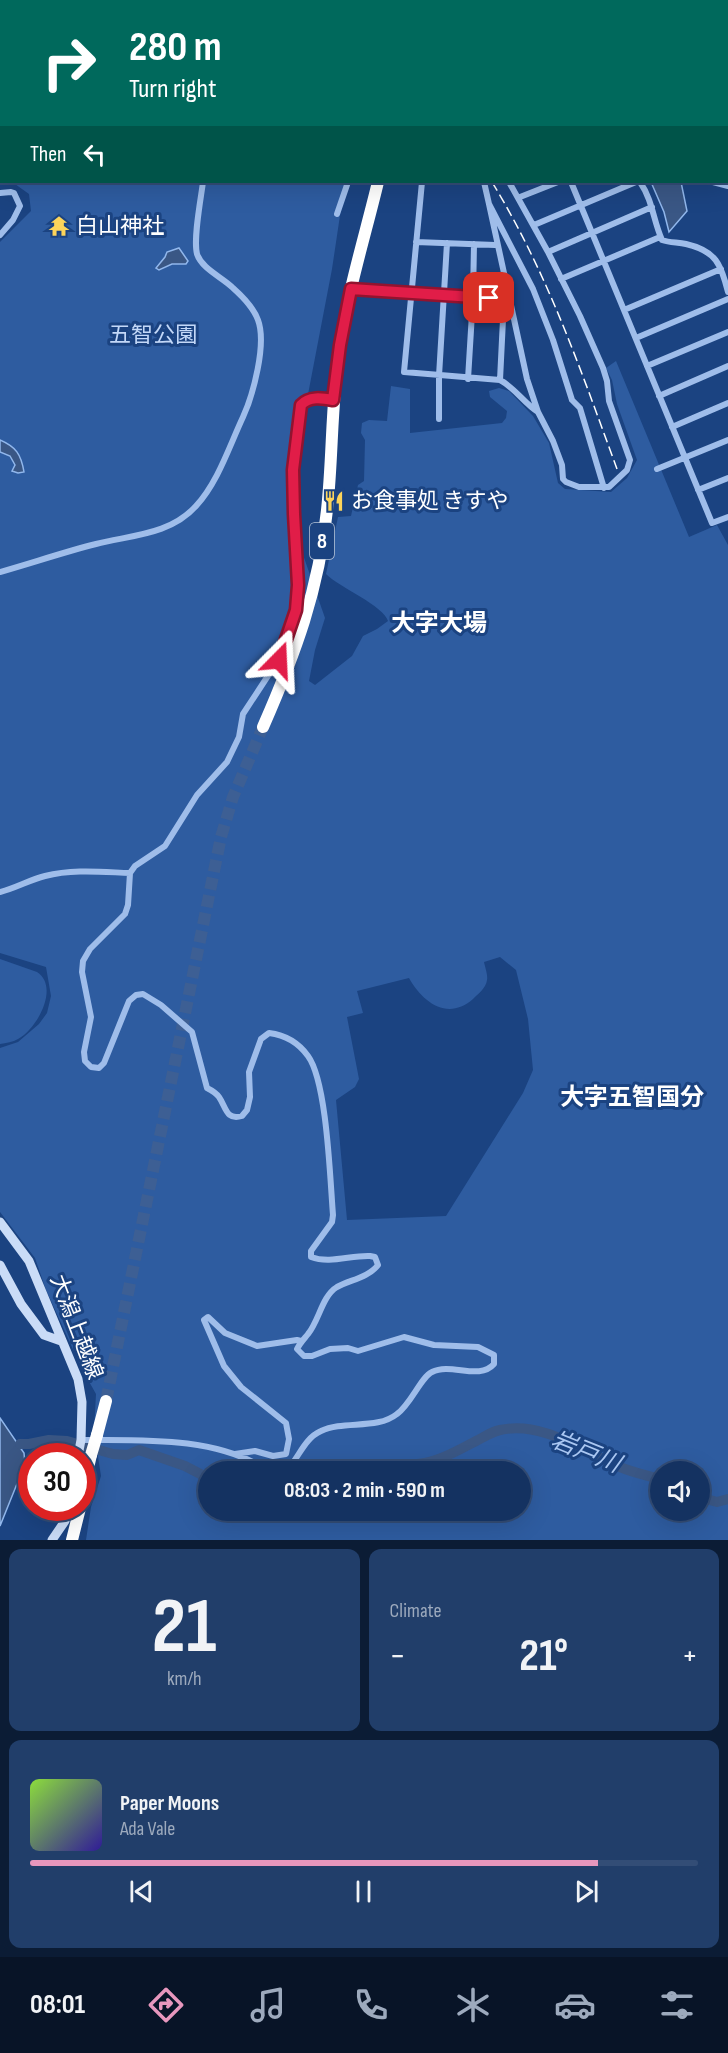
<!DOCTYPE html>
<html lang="en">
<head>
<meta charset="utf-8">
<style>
  body { margin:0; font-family:"Sofia Sans Condensed","Noto Sans JP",sans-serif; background:#213e6a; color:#f1f3f6; height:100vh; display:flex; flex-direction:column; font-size:22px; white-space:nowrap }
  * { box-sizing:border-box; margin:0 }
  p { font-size:20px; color:#9daabd }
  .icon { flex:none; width:33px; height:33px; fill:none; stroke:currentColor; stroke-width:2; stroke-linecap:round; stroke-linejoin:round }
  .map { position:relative; height:1540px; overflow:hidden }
  .sheet { display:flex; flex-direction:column; gap:9px; padding:9px; background:#0b1c35; flex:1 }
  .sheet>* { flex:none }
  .guide { position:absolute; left:0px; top:0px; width:729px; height:183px; box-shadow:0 6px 24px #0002,0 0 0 2px #334d76; background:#00695c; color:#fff; overflow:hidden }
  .fabs { position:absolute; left:650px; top:1461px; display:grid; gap:12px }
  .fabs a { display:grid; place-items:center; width:60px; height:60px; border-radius:50%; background:#143261; box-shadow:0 6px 24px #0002,0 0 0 2px #334d76; font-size:30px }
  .speed { position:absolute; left:18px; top:1443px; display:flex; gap:12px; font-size:30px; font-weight:700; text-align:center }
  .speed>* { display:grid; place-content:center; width:78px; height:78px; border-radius:50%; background:#143261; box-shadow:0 6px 24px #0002,0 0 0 2px #334d76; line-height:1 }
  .speed .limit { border:9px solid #d22; background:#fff; color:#111 }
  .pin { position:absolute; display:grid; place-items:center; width:51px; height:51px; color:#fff; margin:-26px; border-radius:12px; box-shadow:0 3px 9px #0006 }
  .me { position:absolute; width:66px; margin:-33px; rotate:21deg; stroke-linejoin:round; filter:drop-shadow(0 0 4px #0008) }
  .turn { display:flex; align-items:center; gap:21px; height:126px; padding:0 30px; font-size:27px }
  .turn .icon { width:78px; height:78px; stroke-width:2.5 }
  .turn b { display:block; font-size:42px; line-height:51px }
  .then { display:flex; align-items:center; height:57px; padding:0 30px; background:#0003; gap:12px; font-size:22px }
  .big { font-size:45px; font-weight:700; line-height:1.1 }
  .sheet .widget { flex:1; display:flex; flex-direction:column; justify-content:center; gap:9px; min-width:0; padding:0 21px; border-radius:12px; background:#213e6a }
  .sheet .dial { align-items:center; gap:0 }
  .dial b { font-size:78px; line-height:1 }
  .song { display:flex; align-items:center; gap:18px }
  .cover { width:72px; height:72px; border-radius:9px; background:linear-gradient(135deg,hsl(90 70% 55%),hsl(250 70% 35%)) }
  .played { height:6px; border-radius:3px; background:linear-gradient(90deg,#e797bd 85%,#334d76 85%) }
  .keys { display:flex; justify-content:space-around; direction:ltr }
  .heat { display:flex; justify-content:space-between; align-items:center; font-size:33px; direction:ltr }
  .sheet .tiles { flex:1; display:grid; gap:9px; grid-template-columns:1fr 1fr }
  .widget:last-child { grid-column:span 2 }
  .trip { position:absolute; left:198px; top:1461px; width:333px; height:60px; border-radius:30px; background:#143261; box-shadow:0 6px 24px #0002,0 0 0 2px #334d76; font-weight:700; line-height:60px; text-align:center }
  .menu { display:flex; height:96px; justify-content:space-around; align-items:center; background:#081427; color:#9daabd }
  .menu .icon { width:42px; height:42px }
  .menu .active { color:#e797bd }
  .menu b { font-size:27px; color:#f1f3f6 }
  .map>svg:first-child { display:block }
  .green { fill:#2e5ca0; fill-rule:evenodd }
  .water { fill:#3a5785; stroke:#91b7ec; stroke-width:1.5 }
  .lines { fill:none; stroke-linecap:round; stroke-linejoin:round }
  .river { stroke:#3a5785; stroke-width:10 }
  .street-tunnel { stroke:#3d5f94; stroke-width:6; stroke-dasharray:6 3; stroke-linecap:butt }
  .highway-tunnel { stroke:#3d5f94; stroke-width:12; stroke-dasharray:12 6; stroke-linecap:butt }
  .street { stroke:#9fbdea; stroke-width:6 }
  .secondary { stroke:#cadcf7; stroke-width:9 }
  .highway { stroke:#fff; stroke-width:12 }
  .rail { stroke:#fff; stroke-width:1.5; stroke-dasharray:10 4.5; stroke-linecap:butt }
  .highway-bridge { stroke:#fff; stroke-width:12 }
  .route-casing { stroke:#92132f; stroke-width:15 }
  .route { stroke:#e11d48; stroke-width:10 }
  .labels { text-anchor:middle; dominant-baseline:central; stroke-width:6; stroke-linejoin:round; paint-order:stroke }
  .shield { fill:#1b4381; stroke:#bbc7d9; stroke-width:1.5 }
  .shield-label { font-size:21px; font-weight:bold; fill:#fff }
  .poi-label { font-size:22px; fill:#fff; stroke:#1b4381; text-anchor:start }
  .park-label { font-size:22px; fill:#c3d8f8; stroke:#1b4381 }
  .street-label { font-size:22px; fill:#fff; stroke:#1b4381 }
  .neighbourhood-label { font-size:24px; font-weight:bold; fill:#fff; stroke:#1b4381 }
  .water-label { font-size:24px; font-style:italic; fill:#aac7f2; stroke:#1b4381 }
</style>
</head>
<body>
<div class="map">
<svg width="728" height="1540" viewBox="0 0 728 1540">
  <rect width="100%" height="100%" fill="#1b4381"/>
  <path class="green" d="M143,0H313L314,1L143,2Z
    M501,0H728V34V2Z
    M0,70L2,182H345L332,269L305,410L296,476V507L301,549L325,618L315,650L309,681L315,685L352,656L363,636L377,629L388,621C384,606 339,587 326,574L338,517L351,516L358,485L364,481L365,440L361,433L362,423L369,420L387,421L391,386L410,389V433L502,423L506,418L507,411L490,397L489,391L499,388L509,391L533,416L549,443L558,483L565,489L611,492L627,478L637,460L617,404L612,380L606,368L616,361L689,537L717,525L728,545V1540H86L91,1507L101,1476L94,1431L96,1394L82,1369L46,1290L35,1258L0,1212V1048L18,1042L39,1024L47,1013L51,996L46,967L0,953V242L31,211L29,194L15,184H0ZM500,957L516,970L528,1019L533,1070L523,1093L446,1216L347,1220L336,1100L355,1087L359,1079L347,1017L363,1013L357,991L409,978C423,1003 448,1021 473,999C478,994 486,988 487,980C488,975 485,967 484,962ZM208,1472H520V1510H208ZM660,1472H699V1510H660Z
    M0,959L37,972C60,987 37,1029 18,1039C13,1042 6,1043 0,1044Z"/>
  <path class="water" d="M651,182H681L687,211L669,232L664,212Z
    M179,248L188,261L186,264H172L159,270L156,268L165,257L167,252Z
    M0,440C16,447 21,454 24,472L18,473L12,471L15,465L10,456L0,452Z
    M0,1418L24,1453L25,1464L0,1526Z"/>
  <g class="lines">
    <path class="river" d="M504,0L505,2
      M20,1444H29L49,1440L67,1441L113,1454L127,1455L139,1450L185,1466L208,1478
      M340,1472C368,1459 396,1469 425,1463C443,1459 459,1450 476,1441C484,1437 491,1432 500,1430C545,1420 585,1454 625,1469C636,1473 648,1476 660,1479
      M699,1497L717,1502L728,1499"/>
    <path class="street-tunnel" d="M411,0L412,2"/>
    <path class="highway-tunnel" d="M106,1401L221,837L233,797L263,727"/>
    <path class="street" d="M138,0V2
      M316,0L317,2
      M0,64L2,65
      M422,182L404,372L500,380C515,388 524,403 538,412
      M484,182L489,204
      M509,182L548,252L580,316L603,368L607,381L609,401L630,460L627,470L609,487H579L566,482L563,479L562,465L553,441L538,412L527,379L489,204L533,289L553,340L572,400L580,408L604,488
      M571,182L712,523L728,517
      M640,182C653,201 653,220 662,240C670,243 678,242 686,244C716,251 721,264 728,292
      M713,182L728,186
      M0,193L11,192L14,193L20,206L13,220L0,235
      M520,197L558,182
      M337,214L348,182
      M534,225L636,182
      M416,242L495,245
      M548,252L652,207
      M561,279L660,237
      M351,289L511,300
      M624,310L721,269
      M636,338L728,299
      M647,366L728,332
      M468,379L473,297L474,244
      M500,380L504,299
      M659,396L728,366
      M439,419V376L447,243
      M672,427L728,403
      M657,469L728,440
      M698,490L728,478
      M0,572C32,563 64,552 96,544C131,535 170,535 196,506C218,482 229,447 243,417C253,395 267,344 258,320C254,309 242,296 233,288C222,277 202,269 197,254C193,239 201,198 203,182
      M0,892C16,888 29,880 45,876C73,869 101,872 130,873
      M81,1440C139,1440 220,1436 269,1472
      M235,1454L255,1451L273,1456L286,1454L289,1439L286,1423L241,1387L224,1366L204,1320L208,1317L225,1333L257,1346L297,1340L301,1341
      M285,1472C299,1459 303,1439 321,1431C344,1420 377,1430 397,1414C411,1404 421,1377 432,1372C451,1362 479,1381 494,1364V1355L478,1347L434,1345L404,1337L358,1351L348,1348L330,1349L312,1356H304L297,1349C300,1343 304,1339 308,1334C319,1321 322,1296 337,1287C350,1280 369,1277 378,1265L375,1257L370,1256C351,1255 330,1264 311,1257V1251L332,1222L333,1215C330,1179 327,1082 308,1056C298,1042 285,1035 269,1033L261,1039L249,1072L250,1097L247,1110L242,1116C226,1121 226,1107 219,1097C216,1093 211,1090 207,1088L192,1032L161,1005L143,994L136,995L129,1001L104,1063L99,1068L91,1067L85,1061L84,1052L91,1017L82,972L83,961L90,949L125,914L128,905L130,873L135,866L165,846L197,795L227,762L239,737L243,714L279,659L296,610L298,585L294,514L293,470L301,405C309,396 322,398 333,400"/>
    <path class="secondary" d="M484,0L485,2
      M0,1222L29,1261L78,1379L82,1402L81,1440L78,1456
      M0,1265L21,1304L44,1335L61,1341
      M52,1540L65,1521L68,1508"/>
    <path class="highway" d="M421,2L422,0
      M263,727C295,654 319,590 327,510C333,455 331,400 340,346C348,290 365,236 378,182
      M97,1435L106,1401
      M82,1494L91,1455
      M72,1540L80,1508"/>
    <path class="rail" d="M347,0L349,2
      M492,182C548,274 580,368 617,469"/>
    <path class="highway-bridge" d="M91,1455L97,1435"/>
  </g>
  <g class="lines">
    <g class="route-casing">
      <path id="route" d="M279,660L296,610L298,585L294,514L293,470L301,405C309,396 322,398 333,400L340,345L351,289L489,298"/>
    </g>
    <use href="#route" class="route"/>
  </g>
  <defs>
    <g id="temple-bare" transform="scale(1.62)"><path d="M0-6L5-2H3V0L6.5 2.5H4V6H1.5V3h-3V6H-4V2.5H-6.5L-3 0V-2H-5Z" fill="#fcd45b" stroke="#1b4381" stroke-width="2.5" paint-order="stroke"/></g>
    <g id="restaurant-bare" transform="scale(1.62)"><path d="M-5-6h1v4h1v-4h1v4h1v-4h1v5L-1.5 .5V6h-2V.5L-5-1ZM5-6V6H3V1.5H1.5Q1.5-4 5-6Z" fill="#fcd45b" stroke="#1b4381" stroke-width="2.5" paint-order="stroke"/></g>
  </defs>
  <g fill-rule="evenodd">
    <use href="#temple-bare" x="59" y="226"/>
    <use href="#restaurant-bare" x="334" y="501"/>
  </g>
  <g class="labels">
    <rect class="shield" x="310" y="523" width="24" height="36" rx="4.5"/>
    <g class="shield-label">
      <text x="322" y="541">8</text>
    </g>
    <g class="poi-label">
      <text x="76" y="226">白山神社</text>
      <text x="351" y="501">お食事処 きすや</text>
    </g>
    <g class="park-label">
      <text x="153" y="335">五智公園</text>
    </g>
    <g class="street-label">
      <text transform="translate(76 1327) rotate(69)">大潟上越線</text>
    </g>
    <g class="neighbourhood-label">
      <text x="439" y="623">大字大場</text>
      <text x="632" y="1097">大字五智国分</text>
    </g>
    <g class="water-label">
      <text transform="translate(586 1452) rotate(22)">岩戸川</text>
    </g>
  </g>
</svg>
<div class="fabs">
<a><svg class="icon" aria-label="sound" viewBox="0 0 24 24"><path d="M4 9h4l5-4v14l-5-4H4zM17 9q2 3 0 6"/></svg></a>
</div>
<div class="speed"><div class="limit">30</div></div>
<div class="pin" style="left:489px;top:298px;background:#d93025"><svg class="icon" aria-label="arrive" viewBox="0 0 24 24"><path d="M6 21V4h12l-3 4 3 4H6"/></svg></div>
<svg class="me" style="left:279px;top:660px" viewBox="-20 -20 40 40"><path d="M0-17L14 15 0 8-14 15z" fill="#e11d48" stroke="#fff" stroke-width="4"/></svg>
<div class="trip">08:03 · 2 min · 590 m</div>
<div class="guide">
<div class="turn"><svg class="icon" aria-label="right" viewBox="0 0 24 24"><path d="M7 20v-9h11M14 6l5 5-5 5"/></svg><div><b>280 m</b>Turn right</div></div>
<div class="then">Then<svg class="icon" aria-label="left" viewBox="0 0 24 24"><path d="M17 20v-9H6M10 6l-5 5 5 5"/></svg></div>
</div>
</div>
<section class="sheet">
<div class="tiles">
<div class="widget dial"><b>21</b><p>km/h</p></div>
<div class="widget"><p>Climate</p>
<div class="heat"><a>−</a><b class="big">21°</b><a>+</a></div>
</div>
<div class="widget">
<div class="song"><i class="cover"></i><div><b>Paper Moons</b><p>Ada Vale</p></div></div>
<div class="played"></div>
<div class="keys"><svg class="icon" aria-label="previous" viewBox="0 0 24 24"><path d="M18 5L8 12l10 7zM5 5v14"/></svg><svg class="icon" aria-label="pause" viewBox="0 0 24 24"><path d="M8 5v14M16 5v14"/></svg><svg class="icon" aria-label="next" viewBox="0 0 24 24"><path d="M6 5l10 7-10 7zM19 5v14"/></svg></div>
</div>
</div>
</section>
<nav class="menu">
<b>08:01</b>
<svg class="icon active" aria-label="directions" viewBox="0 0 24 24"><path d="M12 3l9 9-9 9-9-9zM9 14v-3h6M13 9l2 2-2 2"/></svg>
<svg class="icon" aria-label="music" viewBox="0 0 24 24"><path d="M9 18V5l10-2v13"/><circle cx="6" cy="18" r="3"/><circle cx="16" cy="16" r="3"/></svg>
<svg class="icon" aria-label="phone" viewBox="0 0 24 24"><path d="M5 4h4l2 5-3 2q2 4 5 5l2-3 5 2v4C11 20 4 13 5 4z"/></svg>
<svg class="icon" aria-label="climate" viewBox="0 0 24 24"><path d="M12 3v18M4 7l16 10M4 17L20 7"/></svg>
<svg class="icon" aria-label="car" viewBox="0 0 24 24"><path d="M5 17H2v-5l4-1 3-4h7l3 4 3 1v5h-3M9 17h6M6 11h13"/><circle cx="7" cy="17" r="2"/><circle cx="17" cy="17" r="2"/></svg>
<svg class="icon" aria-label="filters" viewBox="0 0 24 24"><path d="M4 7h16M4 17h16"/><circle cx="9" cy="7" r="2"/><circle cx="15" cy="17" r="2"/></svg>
</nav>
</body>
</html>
